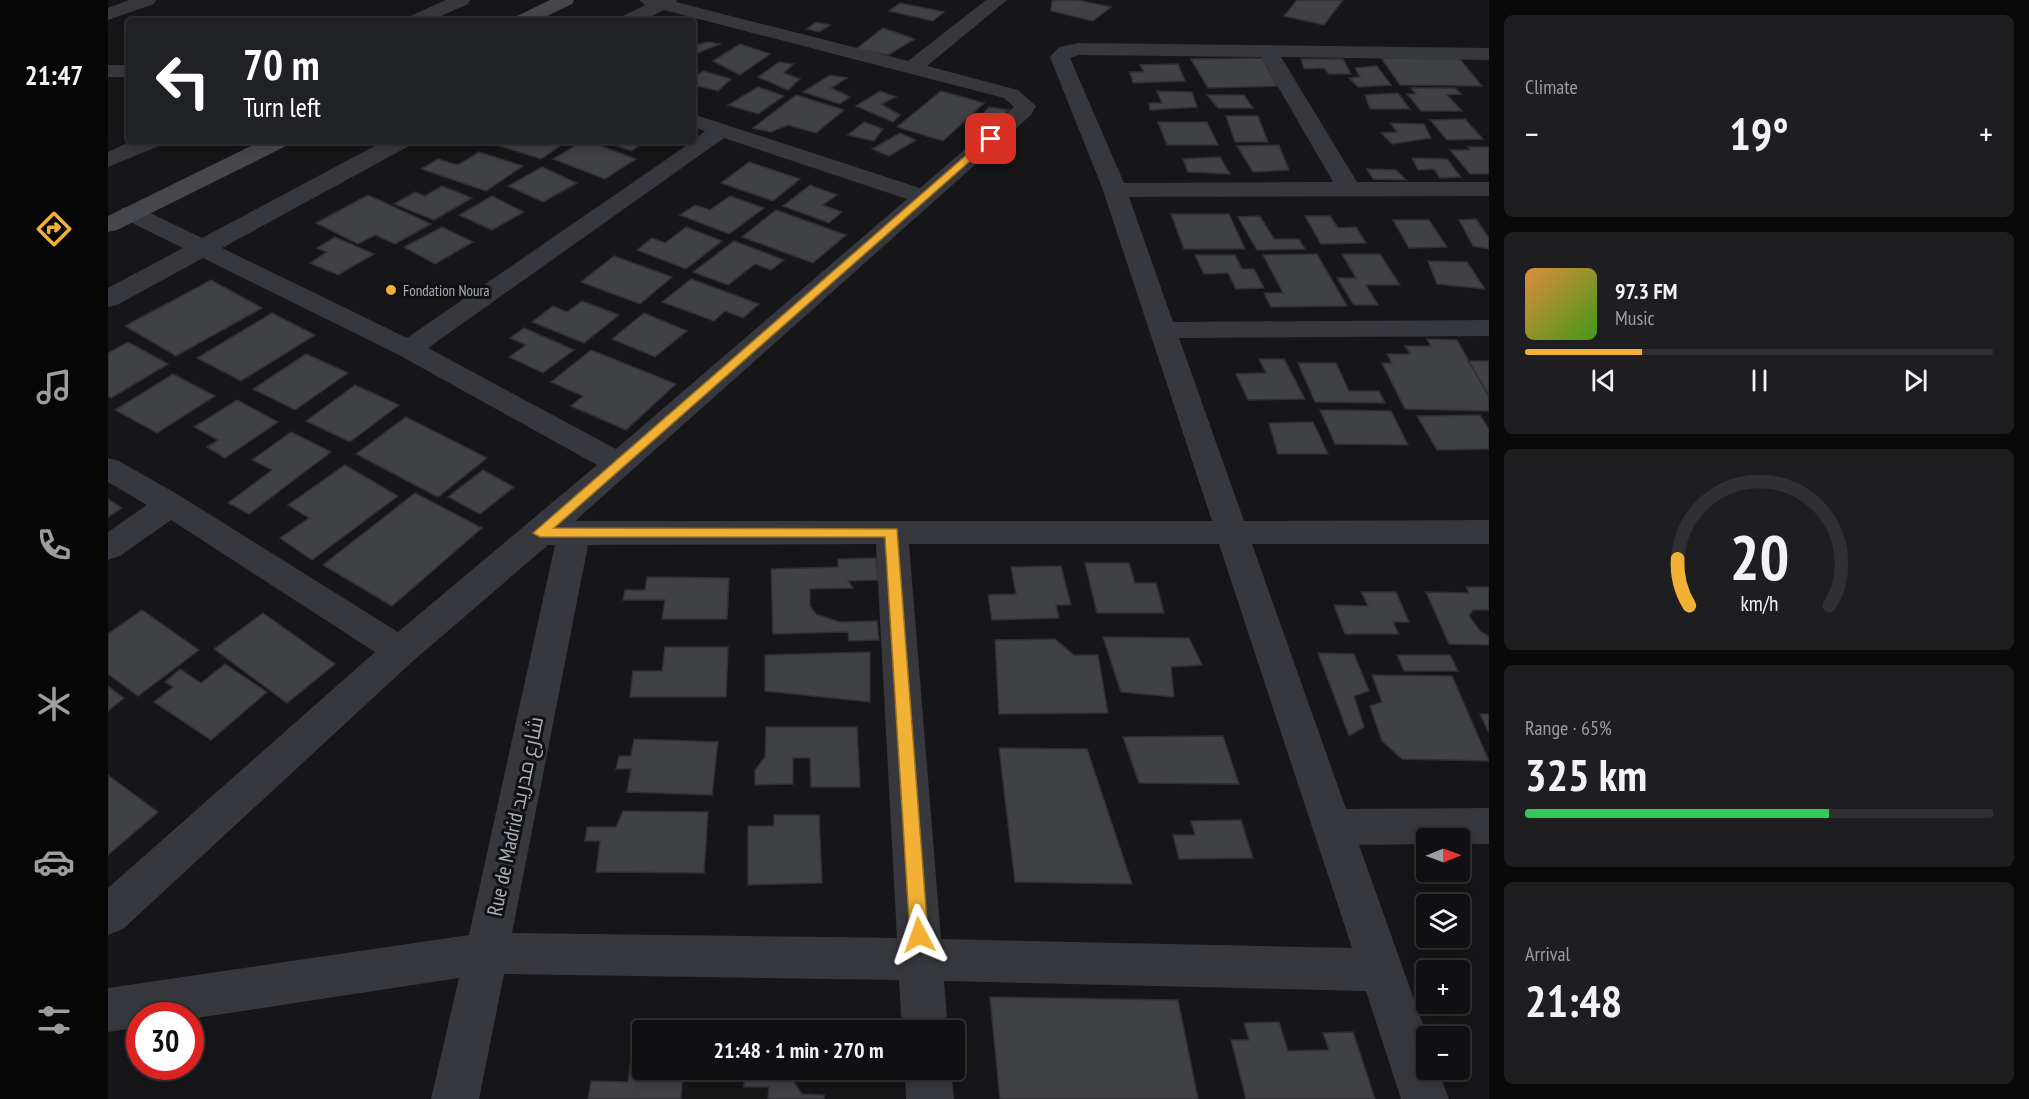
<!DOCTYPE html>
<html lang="en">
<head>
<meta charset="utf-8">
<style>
  body { margin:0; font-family:"PT Sans Narrow",Cairo,sans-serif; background:#1e1e20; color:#f1f3f6; height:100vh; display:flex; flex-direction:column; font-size:22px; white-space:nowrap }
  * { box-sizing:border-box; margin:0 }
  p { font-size:20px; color:#9c9d9f }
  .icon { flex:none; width:33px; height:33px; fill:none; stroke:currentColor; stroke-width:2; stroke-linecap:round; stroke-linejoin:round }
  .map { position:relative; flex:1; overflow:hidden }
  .details { display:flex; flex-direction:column; gap:15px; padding:15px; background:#09090a; width:540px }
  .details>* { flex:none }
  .top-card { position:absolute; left:18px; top:18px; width:570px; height:126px; border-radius:6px; box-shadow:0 3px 15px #0003,0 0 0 2px #303032; background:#202124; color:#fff; overflow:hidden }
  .needle { width:39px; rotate:89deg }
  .fabs { position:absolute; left:1308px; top:828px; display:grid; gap:12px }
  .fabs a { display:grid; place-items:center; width:54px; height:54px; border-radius:6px; background:#101012; box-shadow:0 3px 15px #0003,0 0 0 2px #303032; font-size:30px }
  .speed { position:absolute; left:18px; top:1002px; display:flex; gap:12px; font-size:30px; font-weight:700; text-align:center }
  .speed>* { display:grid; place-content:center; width:78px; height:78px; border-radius:50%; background:#101012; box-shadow:0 3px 15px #0003,0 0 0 2px #303032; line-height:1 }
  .speed .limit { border:9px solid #d22; background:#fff; color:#111 }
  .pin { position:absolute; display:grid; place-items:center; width:51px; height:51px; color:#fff; margin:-26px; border-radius:12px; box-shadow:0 3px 9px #0006 }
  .me { position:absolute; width:66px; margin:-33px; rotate:356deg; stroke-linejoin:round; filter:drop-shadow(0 0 4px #0008) }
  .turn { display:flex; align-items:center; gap:21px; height:126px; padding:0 18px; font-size:27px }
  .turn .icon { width:78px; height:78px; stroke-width:2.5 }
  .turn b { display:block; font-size:42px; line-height:51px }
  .big { font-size:45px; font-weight:600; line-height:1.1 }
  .details .tile { flex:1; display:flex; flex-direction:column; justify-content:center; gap:9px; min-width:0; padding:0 21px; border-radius:9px; background:#1e1e20 }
  .details .dial { align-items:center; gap:0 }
  .dial svg { height:156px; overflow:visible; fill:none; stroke:#303032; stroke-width:7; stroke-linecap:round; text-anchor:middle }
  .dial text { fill:#f1f3f6; stroke:none }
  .song { display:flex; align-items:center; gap:18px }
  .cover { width:72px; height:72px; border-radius:9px; background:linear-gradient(135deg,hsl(30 70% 55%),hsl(100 70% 35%)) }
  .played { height:6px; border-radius:3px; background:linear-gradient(90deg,#f2b134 25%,#303032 25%) }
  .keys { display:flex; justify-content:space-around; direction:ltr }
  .heat { display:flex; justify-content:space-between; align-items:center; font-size:33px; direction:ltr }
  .charge { height:9px; border-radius:4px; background:linear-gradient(90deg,#34c759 65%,#303032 0) }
  .trip { position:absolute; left:524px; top:1020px; width:333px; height:60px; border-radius:6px; background:#101012; box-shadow:0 3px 15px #0003,0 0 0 2px #303032; font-weight:600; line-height:60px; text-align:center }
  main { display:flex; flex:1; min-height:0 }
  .tab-bar { display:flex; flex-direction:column; width:108px; justify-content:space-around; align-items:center; background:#060607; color:#9c9d9f }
  .tab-bar .icon { width:42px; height:42px }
  .tab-bar .selected { color:#f2b134 }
  .tab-bar b { font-size:27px; color:#f1f3f6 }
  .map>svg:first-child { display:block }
  .building { fill:#404145; stroke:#303034; stroke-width:1.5 }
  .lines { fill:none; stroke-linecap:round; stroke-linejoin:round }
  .street { fill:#37383d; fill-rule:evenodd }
  .secondary { fill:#45474d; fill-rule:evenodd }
  .route { fill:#f2b134; stroke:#9d7322; stroke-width:1.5 }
  .poi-dot { fill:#f2b134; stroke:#111113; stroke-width:2 }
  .labels { text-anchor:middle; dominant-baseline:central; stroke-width:6; stroke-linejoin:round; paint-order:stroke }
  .far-poi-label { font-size:15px; fill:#a8adb8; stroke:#111113; text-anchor:start }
  .near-street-label { font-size:21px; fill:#a8adb8; stroke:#111113 }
</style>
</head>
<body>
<main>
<nav class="tab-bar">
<b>21:47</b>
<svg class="icon selected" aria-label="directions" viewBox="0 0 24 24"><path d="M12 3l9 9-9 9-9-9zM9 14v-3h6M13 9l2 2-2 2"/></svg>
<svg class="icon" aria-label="music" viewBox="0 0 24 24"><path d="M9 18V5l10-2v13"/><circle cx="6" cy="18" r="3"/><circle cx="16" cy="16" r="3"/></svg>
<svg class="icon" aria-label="phone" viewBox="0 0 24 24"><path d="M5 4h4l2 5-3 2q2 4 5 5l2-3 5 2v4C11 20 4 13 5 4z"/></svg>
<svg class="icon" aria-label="climate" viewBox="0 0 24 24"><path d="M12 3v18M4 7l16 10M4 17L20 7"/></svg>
<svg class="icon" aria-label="car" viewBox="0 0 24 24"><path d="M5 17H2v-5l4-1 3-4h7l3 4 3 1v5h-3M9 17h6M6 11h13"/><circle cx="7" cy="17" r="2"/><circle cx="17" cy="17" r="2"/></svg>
<svg class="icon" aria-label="filters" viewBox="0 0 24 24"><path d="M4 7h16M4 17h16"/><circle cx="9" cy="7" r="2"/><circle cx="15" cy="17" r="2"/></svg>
</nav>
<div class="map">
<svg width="1381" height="1099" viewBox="0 0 1381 1099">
  <rect width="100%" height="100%" fill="#161618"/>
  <path class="building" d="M944,0H969L1003,7L985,21L943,11Z
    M1189,0H1235L1216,25L1176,16Z
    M792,3L836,12L825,21L781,11Z
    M60,19L105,20L110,21H58Z
    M708,22L722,25L711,32L699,29Z
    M775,28L807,39L780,55L748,49Z
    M600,42L612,44L585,55V43L588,45Z
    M632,44L662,54L632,75L605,61Z
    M1154,58L1169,86L1100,88L1083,59Z
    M1273,58L1352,59L1374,86L1292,85Z
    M1193,59H1235L1243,74H1221L1216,68L1196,69Z
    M671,62L685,64L676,73L692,79L680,90L650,77Z
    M1070,64L1077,81L1025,83L1022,72H1036L1032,65Z
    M1269,66L1283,85L1250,87L1241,78L1252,77L1247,68Z
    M595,71L623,79L610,91L585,85V78Z
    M722,75L739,78L723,88L742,97L732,104L695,92Z
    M650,87L676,96L650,114L620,105Z
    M1303,88H1347L1353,94L1339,95L1354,111H1313L1299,94H1308Z
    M772,91L788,97L773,104L792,115L785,122L748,106Z
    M833,91L876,103L835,141L789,127Z
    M1049,91L1084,92L1089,107L1042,110L1041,103H1054Z
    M1290,93L1302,109H1262L1257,95Z
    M688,95L736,110L708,133L680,125L663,132L645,128Z
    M1099,95H1136L1145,108H1110Z
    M881,107L901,110L887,121L872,117Z
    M1118,116H1150L1160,142H1127Z
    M1357,119L1375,139L1339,140L1322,120Z
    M756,122L775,129L766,141L740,135Z
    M1050,122H1099L1110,145H1059Z
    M1282,123L1316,124L1323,138L1284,144L1273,133L1289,132Z
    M792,133L808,140L781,156L764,149Z
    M396,141H459L433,159L389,145Z
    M475,141H479L528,159L497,179L445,159Z
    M495,141H533L537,142L523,151Z
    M1171,145L1181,170L1145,172L1129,146Z
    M1360,147H1381V174H1362L1342,150H1362Z
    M371,152L415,166L378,191L313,169L330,159L350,165Z
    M1112,157L1122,174L1080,172L1075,159Z
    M1304,158L1339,159L1353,177L1332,178L1326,169L1310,170Z
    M641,162L692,179L665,201L613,183Z
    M434,167L469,183L435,202L400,186Z
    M1259,169L1288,170L1298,180L1265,179Z
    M702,185L729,195L715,205L734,212L721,223L675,206Z
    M334,186L364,198L326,220L286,204L307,192L317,196Z
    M260,195L323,224L287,244L267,235L250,244L208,223Z
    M384,196L416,212L384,230L351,215Z
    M622,196L656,208L621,234L572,215L587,205L602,210Z
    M668,210L738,235L705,263L634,237Z
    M1063,214H1121L1137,249H1076Z
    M1152,216L1166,239H1191L1197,249L1149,250L1130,217Z
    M1197,216H1222L1230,228L1248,227L1258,243L1213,244Z
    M1368,219L1381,238V249L1365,246L1351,220Z
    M1285,220H1321L1339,247L1301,248Z
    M334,227L365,242L327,264L296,247Z
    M578,227L614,241L578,269L529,250L544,238L557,243Z
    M227,237L266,254L230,275L202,263L219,252L209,248Z
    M626,241L676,260L663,270L647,264L620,285L585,272Z
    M1209,254L1239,306L1163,307L1156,293H1175L1155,255Z
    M1234,254H1272L1292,285H1258L1270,305H1246L1229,278H1248Z
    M1087,255H1127L1134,269H1146L1156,288L1128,289L1120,273L1096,274Z
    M506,256L564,277L532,304L473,282Z
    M1320,261L1359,262L1377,289L1329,284Z
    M583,279L651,304L635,318L617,311L606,321L554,302Z
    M103,280L154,308L68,356L17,326Z
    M474,301L511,315L476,343L424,322L445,306L459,312Z
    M164,313L207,335L133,381L89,358Z
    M536,313L579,331L547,357L504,339Z
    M416,328L466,350L435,373L401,357L418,345L402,338Z
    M1319,339L1349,340L1381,397V411L1297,409L1274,363H1284L1279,354H1302L1297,346H1323Z
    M20,342L60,364L3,398L0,396V353Z
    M483,350L568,384L518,430L463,406L475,396L443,382Z
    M198,354L240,373L187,410L145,389Z
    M1151,359H1176L1197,399L1140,400L1128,374L1158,373Z
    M1360,361H1381V395Z
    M1190,363H1228L1241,391H1271L1277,403L1207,402Z
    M65,374L107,396L49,433L7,410Z
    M247,385L291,405L242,442L198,421Z
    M129,400L170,422L117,458L99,447L110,440L86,427Z
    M1212,410L1283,411L1300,445L1227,444Z
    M1372,415L1381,429V449L1329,450L1309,416Z
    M298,417L379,458L330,497L248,454Z
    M1205,422L1220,454H1170L1161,423Z
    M183,432L223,452L141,514L120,503L164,470L144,460Z
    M237,465L290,496L204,560L172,538L201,518L180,505Z
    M375,470L406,487L372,514L340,497Z
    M307,493L374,528L284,606L215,565Z
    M0,499L14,508L0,517Z
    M768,558L770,580L740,581L745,588L702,589V606L708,614L732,622L769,621L771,640L741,641L740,632L665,634L663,569L730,567V559Z
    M977,563H1021L1027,583H1048L1056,613H989Z
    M953,566L963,605H948L951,618L884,620L880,595L908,594L903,567Z
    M539,577L621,578L619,619H554L557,600H515L517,590H537Z
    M1358,587H1381V610H1365L1361,616L1373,632L1381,636V645L1341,644L1318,592L1361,593Z
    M1253,592H1288L1301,622H1285L1291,634H1237L1226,605L1260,606Z
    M34,610L91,650L30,696L0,674V634Z
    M155,613L227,664L179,703L106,649Z
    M995,637L1081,638L1094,665L1063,667L1066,697L1013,692Z
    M947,639L966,655H990L1000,713L891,714L887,640Z
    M557,647H620L618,697H522L525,671H554Z
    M762,652V702L657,691V655Z
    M1210,653L1246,654L1261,691L1246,696L1256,727L1241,736Z
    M1289,655H1342L1350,671H1296Z
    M117,664L159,692L103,740L46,702L65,687L57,682L72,669L93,683Z
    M1264,675L1344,676L1381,761L1294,759L1274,741L1262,706L1274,702Z
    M0,686L16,698L0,711Z
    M1372,714H1381V733Z
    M658,727H749L752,787H703L702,758H685V784L647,785V770L657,757Z
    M1115,736L1131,784L1031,783L1015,737Z
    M526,739L610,742L604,795L519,792L523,769H508L511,756H523Z
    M891,748L979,749L1024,884L907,882Z
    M0,775L50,812L0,855Z
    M515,811L600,812L596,873L488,872L492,841H477L479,827H508Z
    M666,815H711L714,883L640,885V826H666Z
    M1133,820L1145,858L1071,859L1065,835H1087L1083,821Z
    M882,997L1070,1000L1090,1099H892Z
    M1171,1022L1180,1051L1221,1050L1215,1033L1245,1032L1267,1099H1138L1123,1040H1141L1136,1023Z
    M524,1051H534V1070H575L573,1099H480L483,1081L520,1082Z
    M637,1070H678L694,1094L716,1095V1099H660L661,1087H636Z"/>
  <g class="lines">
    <path class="street" d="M21,0H48L46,4L0,20V8Z
      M338,0H362L360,4L322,21H297L300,17Z
      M531,0H569L568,2L800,61L878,0H899L819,66L910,90L928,106L923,115L467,521H1104L995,190L942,57L951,47L971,43L1381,48V60L1173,57L1249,182H1381V196L1021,197L1065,322L1381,320V336L1071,338L1136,521L1381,520V544H1144L1238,809L1381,808V844H1352V838H1318V844L1251,845L1319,1036L1318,1070H1330L1341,1099H1293L1258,991L836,981L840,1030H794L791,980L396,974L371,1099H323L351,978L82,1019V1016H32V1027L0,1032V988L361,935L447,545H440L305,661L15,929L0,935V888L267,652L63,520L12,556L0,560V532L39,505L0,482V458L11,461L74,497L290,632L489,465L291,355L95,258L9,305L0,307V288L75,248L14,218L11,213L14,208L23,206L32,208L94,238L276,141H304L301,146L114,248L299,338L585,141L597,131L585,127V114L812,188L906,107L896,98L556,10L534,21H510L513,17L537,5ZM971,55L1153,57L1225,182L1016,183L962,58ZM616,138L799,199L508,449L320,348ZM768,544L789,938L404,933L480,545ZM801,544H1111L1244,948L833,939Z
      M0,65H21V77H0Z
      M24,141H54L51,146L0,167V152Z
      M797,1070H843L846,1099H798Z"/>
    <path class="secondary" d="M442,0H466L464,4L429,21H404L407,17Z
      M153,141H181L178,146L9,230L0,232V216Z"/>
  </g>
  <path class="route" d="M879,137L887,139L446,528L789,529L820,935L817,941L811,944L804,941L802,935L777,537H432L425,533Z"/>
  <circle class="poi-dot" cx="283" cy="290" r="6"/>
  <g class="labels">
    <g class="far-poi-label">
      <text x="295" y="290">Fondation Noura</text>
    </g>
    <g class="near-street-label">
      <text transform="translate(407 816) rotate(-78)">Rue de Madrid شارع مدريد</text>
    </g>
  </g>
</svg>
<div class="fabs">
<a><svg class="needle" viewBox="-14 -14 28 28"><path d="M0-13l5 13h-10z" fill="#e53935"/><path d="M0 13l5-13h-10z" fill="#9c9d9f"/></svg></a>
<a><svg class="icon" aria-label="layers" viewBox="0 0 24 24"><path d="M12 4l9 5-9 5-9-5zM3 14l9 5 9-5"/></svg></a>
<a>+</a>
<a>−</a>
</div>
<div class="speed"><div class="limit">30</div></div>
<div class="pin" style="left:883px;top:139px;background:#d93025"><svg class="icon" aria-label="arrive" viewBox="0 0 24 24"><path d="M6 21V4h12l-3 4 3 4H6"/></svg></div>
<svg class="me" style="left:811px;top:935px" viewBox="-20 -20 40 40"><path d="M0-17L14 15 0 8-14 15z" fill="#f2b134" stroke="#fff" stroke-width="4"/></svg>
<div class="trip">21:48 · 1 min · 270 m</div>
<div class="top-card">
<div class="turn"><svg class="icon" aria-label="left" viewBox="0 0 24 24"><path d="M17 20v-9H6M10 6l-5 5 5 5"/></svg><div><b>70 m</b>Turn left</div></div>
</div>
</div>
<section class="details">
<div class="tile"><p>Climate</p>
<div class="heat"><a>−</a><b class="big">19°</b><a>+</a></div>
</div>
<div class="tile">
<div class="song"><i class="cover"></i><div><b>97.3 FM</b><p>Music</p></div></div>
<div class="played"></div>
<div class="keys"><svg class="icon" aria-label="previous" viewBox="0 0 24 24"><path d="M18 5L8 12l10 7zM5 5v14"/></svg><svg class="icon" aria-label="pause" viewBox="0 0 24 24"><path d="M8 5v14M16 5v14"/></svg><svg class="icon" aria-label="next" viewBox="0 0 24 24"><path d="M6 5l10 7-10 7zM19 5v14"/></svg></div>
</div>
<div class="tile dial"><svg viewBox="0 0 100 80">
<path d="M14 69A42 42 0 1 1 86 69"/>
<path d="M14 69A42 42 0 0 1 8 45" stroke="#f2b134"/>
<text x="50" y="56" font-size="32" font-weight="700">20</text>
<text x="50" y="72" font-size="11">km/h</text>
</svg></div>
<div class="tile"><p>Range · 65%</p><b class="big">325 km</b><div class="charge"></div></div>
<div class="tile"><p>Arrival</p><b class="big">21:48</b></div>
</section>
</main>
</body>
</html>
